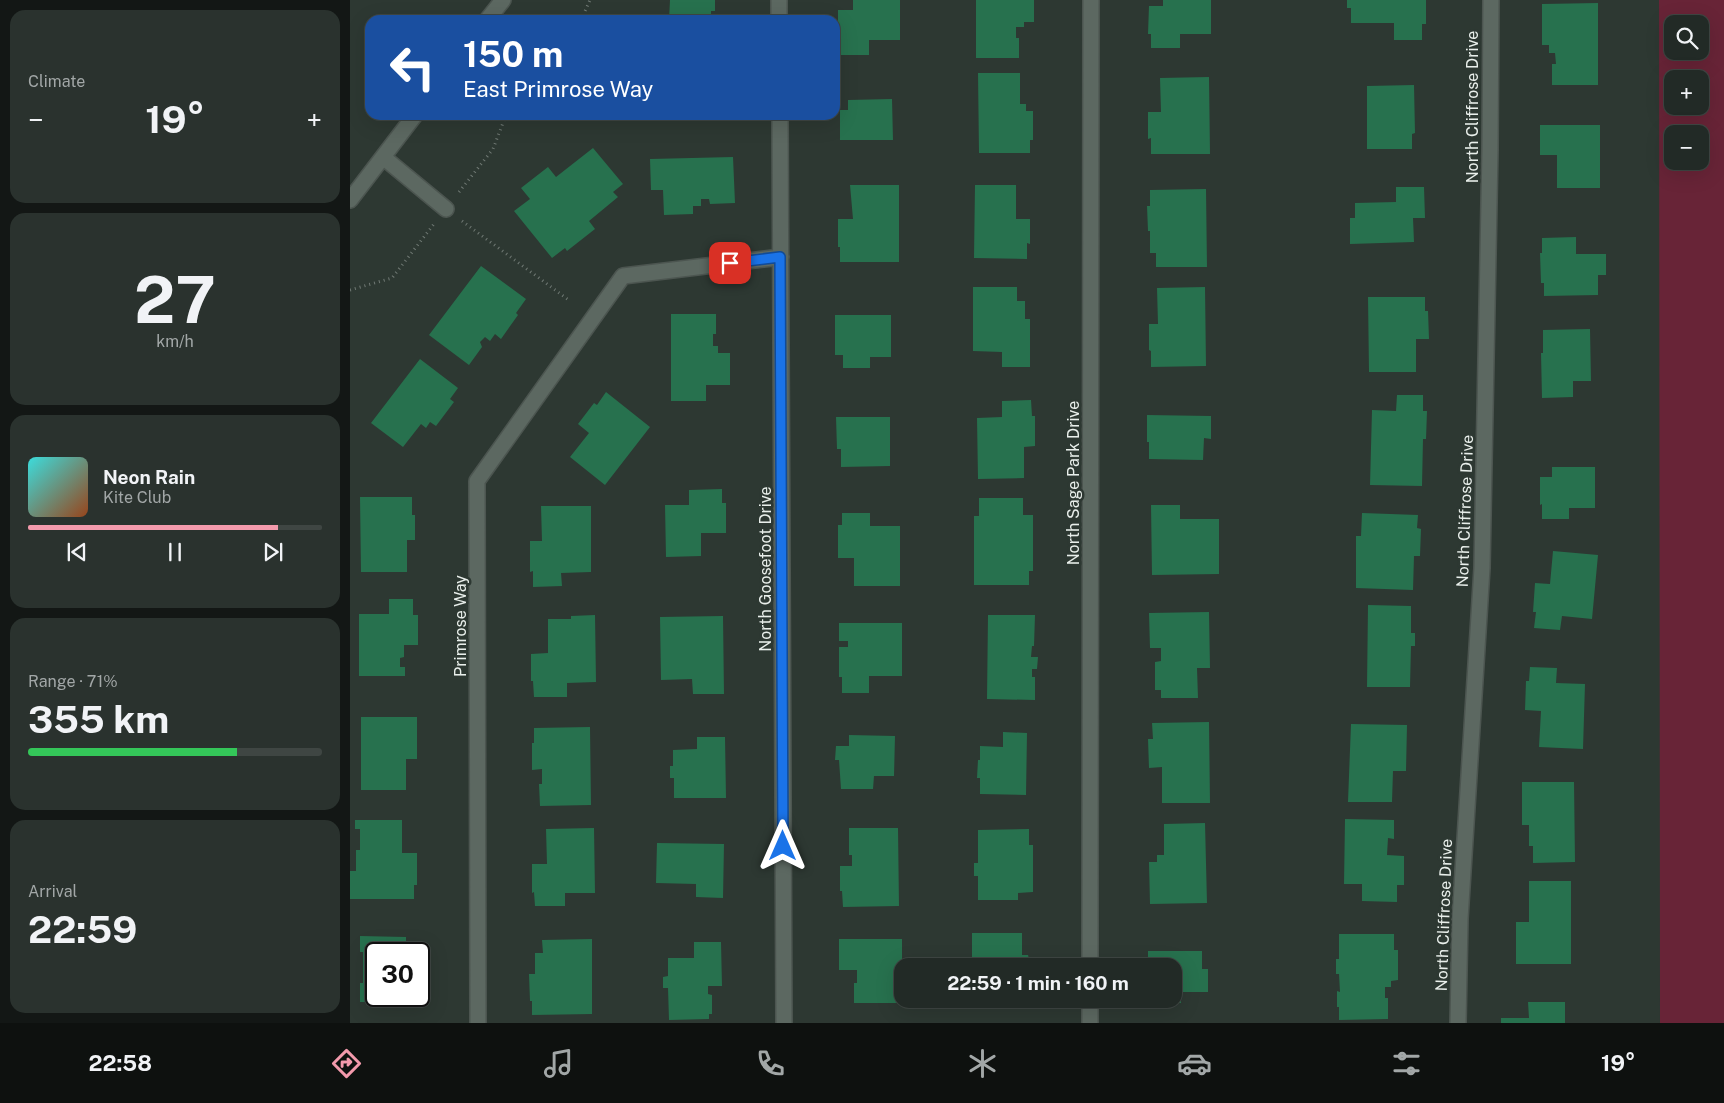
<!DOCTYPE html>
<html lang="en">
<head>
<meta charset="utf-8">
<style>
  body { margin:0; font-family:"Public Sans",sans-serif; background:#2a322e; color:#f1f3f6; height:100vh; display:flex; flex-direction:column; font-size:19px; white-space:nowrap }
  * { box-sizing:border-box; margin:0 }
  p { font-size:16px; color:#a2a7a7 }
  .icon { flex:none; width:28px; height:28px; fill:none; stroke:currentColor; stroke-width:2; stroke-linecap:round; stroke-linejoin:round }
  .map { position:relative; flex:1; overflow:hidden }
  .panel { display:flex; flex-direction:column; gap:10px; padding:10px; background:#131715; width:350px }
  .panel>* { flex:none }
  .top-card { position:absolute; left:15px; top:15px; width:475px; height:105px; border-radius:15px; box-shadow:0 5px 20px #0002,0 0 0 1px #3f4643; background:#1a4fa0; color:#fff; overflow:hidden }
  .buttons { position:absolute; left:1314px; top:15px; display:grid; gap:10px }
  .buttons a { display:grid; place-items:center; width:45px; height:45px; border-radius:10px; background:#222a26; box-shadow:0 5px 20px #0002,0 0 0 1px #3f4643; font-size:25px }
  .speed { position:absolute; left:15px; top:942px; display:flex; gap:10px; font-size:25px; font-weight:700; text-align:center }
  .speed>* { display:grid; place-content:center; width:65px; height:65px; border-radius:50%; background:#222a26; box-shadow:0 5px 20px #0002,0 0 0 1px #3f4643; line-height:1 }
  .speed .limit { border:2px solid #111; border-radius:8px; background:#fff; color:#111 }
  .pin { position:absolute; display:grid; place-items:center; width:42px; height:42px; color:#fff; margin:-21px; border-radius:10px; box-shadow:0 2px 8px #0006 }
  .me { position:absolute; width:55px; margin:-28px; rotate:0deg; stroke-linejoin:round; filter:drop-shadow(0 0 4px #0008) }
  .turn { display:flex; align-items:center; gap:18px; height:105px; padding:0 15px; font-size:22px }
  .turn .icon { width:65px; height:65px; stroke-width:2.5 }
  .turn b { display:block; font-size:35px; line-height:42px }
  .big { font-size:38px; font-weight:700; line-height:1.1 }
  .panel .widget { flex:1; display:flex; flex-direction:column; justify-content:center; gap:8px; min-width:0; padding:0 18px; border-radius:15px; background:#2a322e }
  .panel .dial { align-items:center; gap:0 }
  .dial b { font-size:65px; line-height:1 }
  .song { display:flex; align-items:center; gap:15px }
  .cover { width:60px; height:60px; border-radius:8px; background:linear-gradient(135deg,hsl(180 70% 55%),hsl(20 70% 35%)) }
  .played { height:5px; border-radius:2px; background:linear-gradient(90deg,#f39aac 85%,#3f4643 85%) }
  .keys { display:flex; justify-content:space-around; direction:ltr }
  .heat { display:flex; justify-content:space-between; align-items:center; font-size:28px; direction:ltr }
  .charge { height:8px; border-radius:4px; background:linear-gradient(90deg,#34c759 71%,#3f4643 0) }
  .trip { position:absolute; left:544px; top:958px; width:288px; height:50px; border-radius:15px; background:#222a26; box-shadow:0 5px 20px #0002,0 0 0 1px #3f4643; font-weight:700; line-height:50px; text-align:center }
  .tabs { display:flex; height:80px; justify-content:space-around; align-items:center; background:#0e110f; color:#a2a7a7 }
  .tabs .icon { width:35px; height:35px }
  .tabs .active { color:#f39aac }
  .tabs b { font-size:22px; color:#f1f3f6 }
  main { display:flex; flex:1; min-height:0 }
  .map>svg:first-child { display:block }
  .green { fill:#682437; fill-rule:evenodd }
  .building { fill:#27714e }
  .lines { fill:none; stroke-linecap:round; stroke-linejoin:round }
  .minor-casing { stroke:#4c5550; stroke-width:18 }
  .path { stroke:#717a75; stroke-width:3; stroke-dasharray:1 4; stroke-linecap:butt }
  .minor { stroke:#5c6861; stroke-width:15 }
  .route-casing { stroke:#114b97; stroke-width:12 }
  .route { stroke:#1a73e8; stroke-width:9 }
  .labels { text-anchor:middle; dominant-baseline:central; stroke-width:5; stroke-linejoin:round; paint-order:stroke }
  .street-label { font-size:16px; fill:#e9efeb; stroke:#2d3832 }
</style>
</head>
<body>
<main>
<section class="panel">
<div class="widget"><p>Climate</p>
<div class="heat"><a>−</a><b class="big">19°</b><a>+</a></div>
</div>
<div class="widget dial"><b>27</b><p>km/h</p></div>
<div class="widget">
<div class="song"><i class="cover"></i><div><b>Neon Rain</b><p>Kite Club</p></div></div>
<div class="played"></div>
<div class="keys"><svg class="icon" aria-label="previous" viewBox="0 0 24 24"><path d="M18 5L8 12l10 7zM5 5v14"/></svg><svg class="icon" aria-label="pause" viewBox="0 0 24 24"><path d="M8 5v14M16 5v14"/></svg><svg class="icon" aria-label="next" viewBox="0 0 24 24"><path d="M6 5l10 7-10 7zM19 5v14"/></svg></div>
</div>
<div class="widget"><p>Range · 71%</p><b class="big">355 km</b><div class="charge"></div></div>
<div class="widget"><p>Arrival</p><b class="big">22:59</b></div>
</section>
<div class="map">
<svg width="1374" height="1023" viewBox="0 0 1374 1023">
  <rect width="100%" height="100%" fill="#2d3832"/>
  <path class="green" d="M1309,0H1374V1023H1310ZM1322,24H1350V51H1322ZM1322,79H1350V106H1322ZM1322,134H1350V161H1322Z"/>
  <path class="building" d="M320,0H365V11H361V20H319Z
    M503,0H550V40H519V55H490V40H488V10H503Z
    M626,0H684V22H674V27H666V38H669V58H626Z
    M813,0H861V34H830V48H801V34H798L799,6H813Z
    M997,0H1076V24H1072V40H1044V23H1001V8H997Z
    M1248,3V85H1202V64H1206L1205,53H1199V45H1192V4Z
    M628,73H670V104H676V111H683V140H680V153H629Z
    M859,77L860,154H801V138L798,139V112H811L810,78Z
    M1064,85L1065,133L1062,134V149H1017V86Z
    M542,99L543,140H490V110H498V100Z
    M320,115H372V119H320Z
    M1190,125H1250V188H1207V155H1190Z
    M243,148L273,184L263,192L268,197L239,221L245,229L217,251L215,248L202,258L164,211L180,199L171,188L198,167L206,177Z
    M383,157L385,203L360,204L359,199H351V206H343V214L314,215L313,190H301L300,159Z
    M500,185H549V262H490V247H488V219H503Z
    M625,185H666V219H680V244L677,243V259L624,258Z
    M1046,187H1074L1075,218H1063L1064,242L1000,244V218H1005V203L1046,202Z
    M856,189L857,267H806V253H800V231H798L797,206H800V190Z
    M1226,237V254H1256V275H1248V295L1194,296V283H1191L1190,253H1192V238Z
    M131,266L176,299L166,313L168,315L151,339L145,334L140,341L135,337L130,342L132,347L119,365L79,335Z
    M623,287H667V301H675V319H680V367H652V352L623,351Z
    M855,287L856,366L801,367V351L799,350V324H808L807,288Z
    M1018,297H1075V311H1078L1079,339H1066V372H1019Z
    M321,314H366V334H363V346H368V353H380V385H356V401H321Z
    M485,315H541V357H520V368H493V355H485Z
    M1240,329L1241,381H1223V397L1192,398L1191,353H1193V330Z
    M70,359L108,388L100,399L104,402L86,426L80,422L76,428L71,424L53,447L21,423Z
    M256,392L300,427L255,485L220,457L239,433L228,424L244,403L247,405Z
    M1047,395H1073V411H1077L1076,439H1073L1072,486L1020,485L1022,410L1046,411Z
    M681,400L682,416H685V446L674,447V478L628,479L627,418L652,417V401Z
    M797,415L861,416V439L854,438L853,460L799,459V442H797Z
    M486,417H540V466L491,467V449H487Z
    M1202,467H1245V508H1219V519H1192V504L1190,505V477H1202Z
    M372,489V503H376V533H351V556L316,557L315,505H339V490Z
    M10,497H62V515H65V540H57V572H11Z
    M629,498H673V515H683V571H679V585H624V516H629Z
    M801,505H830V519H869V574L802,575Z
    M191,506H241V572L211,573L212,586L183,587V571L180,572V541H192Z
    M492,513H520V526H550V586H504V558H488V525H492Z
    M1012,513L1068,515L1067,528L1071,529L1070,556H1064L1063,590L1006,588V536H1011Z
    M1203,551L1248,555L1242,619L1212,616L1210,630L1184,628L1186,612H1183L1185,583L1200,584Z
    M39,599H63V615H68V645H54V657L50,658V667H55V676H9V614H39Z
    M1018,605L1061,606V633H1065V646H1061L1060,687H1017Z
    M859,612L860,668H847L848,698H811V690H805V662L811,661V648H800L799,613Z
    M245,615L246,682L217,683V697H184L183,681H181V654L198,653V619H221V616Z
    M638,615H685L684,646H682L681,657H688L687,669H682V677H685V700L637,699Z
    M373,616L374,694H343L342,679L311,680L310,617Z
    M489,623H552V676H519V693H492V677H489V647H498V641H489Z
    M1180,667L1207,668L1206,683L1235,684L1233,749L1189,747L1191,711L1175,710L1176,681H1179Z
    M11,717H67V759H56V790H11Z
    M859,722L860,803H812V767L799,768L798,739H803L802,723Z
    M1001,724L1057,725L1056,771H1043L1042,802H998Z
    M240,727L241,805L190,806L189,784H192V769L182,770V743H184V728Z
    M653,732L677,733L676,795L630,794V778H627L628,760H630V746L653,747Z
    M499,735L545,736L544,776H524L523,789H491L489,760H485L486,746H499Z
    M347,737H375L376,798H324V778H320V766H323V750L347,749Z
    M1172,782H1224L1225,862L1183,863V846H1179V825H1172Z
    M995,819L1044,820V839L1038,838L1037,855L1054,856V885H1047V902L1012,901V884H994Z
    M5,820H52V853H67V885H64V899H0V871H6V850H10V829H5Z
    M855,823L857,903L800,904L799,862H807V855H814V824Z
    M244,828L245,893H215V906H185L184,892L182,893V864H197L196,829Z
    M499,828H548L549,906L493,907L492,891H490V866H502V855H499Z
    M679,829V845H683V892L668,893V900H628V876H624V863H628V830Z
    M307,843L374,844L373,898L346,897V884L306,883Z
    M1179,881H1221V964H1166V922H1179Z
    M622,933H672V955H678L679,959H680L681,966H627V958H622Z
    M989,934H1044V950H1048V980L1041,981V987H1035V998H1038V1019L989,1020V1007H987V991L990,992L989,974H986V959H989Z
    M10,936L56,937V954H26V996H65V1003L10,1002V983H13V952H10Z
    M242,939V1014L182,1015V1001H180L179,974H185V953H193L192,940Z
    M489,939H552V1003H504V983H507V970H489Z
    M344,942H371L372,986H358V994L362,995V1014H359V1019L319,1020L318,988H313V977L318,976V958H344Z
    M798,951H852V969H858V992H831V1003L803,1004V999H822V966H798Z
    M1178,1002H1215V1023H1151V1018H1179Z"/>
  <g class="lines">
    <g class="minor-casing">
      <path id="minor" d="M429,0V20
        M137,20L153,0
        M430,115L434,1023
        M33,157L96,209
        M0,200L65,115
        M740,966L741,0
        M128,1023L127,481L273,276L431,257
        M740,1023V999
        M1108,1023L1110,919L1132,568L1140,150L1141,0"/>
    </g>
    <path class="path" d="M231,20L240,0
      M109,192L143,149L156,115
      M112,221L220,301
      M0,290L42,278L84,224"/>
    <use href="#minor" class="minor"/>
  </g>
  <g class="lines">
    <g class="route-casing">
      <path id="route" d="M380,263L430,257L433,846"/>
    </g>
    <use href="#route" class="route"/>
  </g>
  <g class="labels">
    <g class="street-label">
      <text transform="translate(1122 107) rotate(-90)">North Cliffrose Drive</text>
      <text transform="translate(723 483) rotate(-90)">North Sage Park Drive</text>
      <text transform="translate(1115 511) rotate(-88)">North Cliffrose Drive</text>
      <text transform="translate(415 569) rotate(-90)">North Goosefoot Drive</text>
      <text transform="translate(110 626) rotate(-90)">Primrose Way</text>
      <text transform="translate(1094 915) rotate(-88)">North Cliffrose Drive</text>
    </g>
  </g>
</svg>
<div class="buttons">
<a><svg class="icon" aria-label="search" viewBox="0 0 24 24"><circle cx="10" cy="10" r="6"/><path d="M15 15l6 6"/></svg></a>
<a>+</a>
<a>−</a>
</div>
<div class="speed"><div class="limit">30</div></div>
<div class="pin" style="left:380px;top:263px;background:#d93025"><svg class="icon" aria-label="arrive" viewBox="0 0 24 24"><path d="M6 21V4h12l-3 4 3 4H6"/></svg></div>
<svg class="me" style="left:433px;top:846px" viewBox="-20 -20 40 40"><path d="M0-17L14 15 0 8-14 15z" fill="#1a73e8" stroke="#fff" stroke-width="4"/></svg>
<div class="trip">22:59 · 1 min · 160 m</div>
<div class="top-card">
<div class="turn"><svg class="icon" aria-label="left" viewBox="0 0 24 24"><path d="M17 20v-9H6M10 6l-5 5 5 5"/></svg><div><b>150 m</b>East Primrose Way</div></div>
</div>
</div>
</main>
<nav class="tabs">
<b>22:58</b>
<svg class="icon active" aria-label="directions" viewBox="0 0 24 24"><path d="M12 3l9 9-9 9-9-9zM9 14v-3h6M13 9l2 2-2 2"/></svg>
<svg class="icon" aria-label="music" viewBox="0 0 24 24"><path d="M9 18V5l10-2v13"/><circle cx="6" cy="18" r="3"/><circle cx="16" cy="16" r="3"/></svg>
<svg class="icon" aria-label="phone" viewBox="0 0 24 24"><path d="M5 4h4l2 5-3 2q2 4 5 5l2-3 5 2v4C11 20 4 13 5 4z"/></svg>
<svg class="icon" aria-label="climate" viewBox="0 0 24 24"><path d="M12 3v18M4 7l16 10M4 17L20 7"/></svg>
<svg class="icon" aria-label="car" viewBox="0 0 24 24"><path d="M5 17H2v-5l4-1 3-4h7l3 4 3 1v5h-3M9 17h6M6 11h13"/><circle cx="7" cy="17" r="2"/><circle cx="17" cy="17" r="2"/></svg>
<svg class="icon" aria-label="filters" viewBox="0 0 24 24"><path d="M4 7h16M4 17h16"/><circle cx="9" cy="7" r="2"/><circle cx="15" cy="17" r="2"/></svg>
<b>19°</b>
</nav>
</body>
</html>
